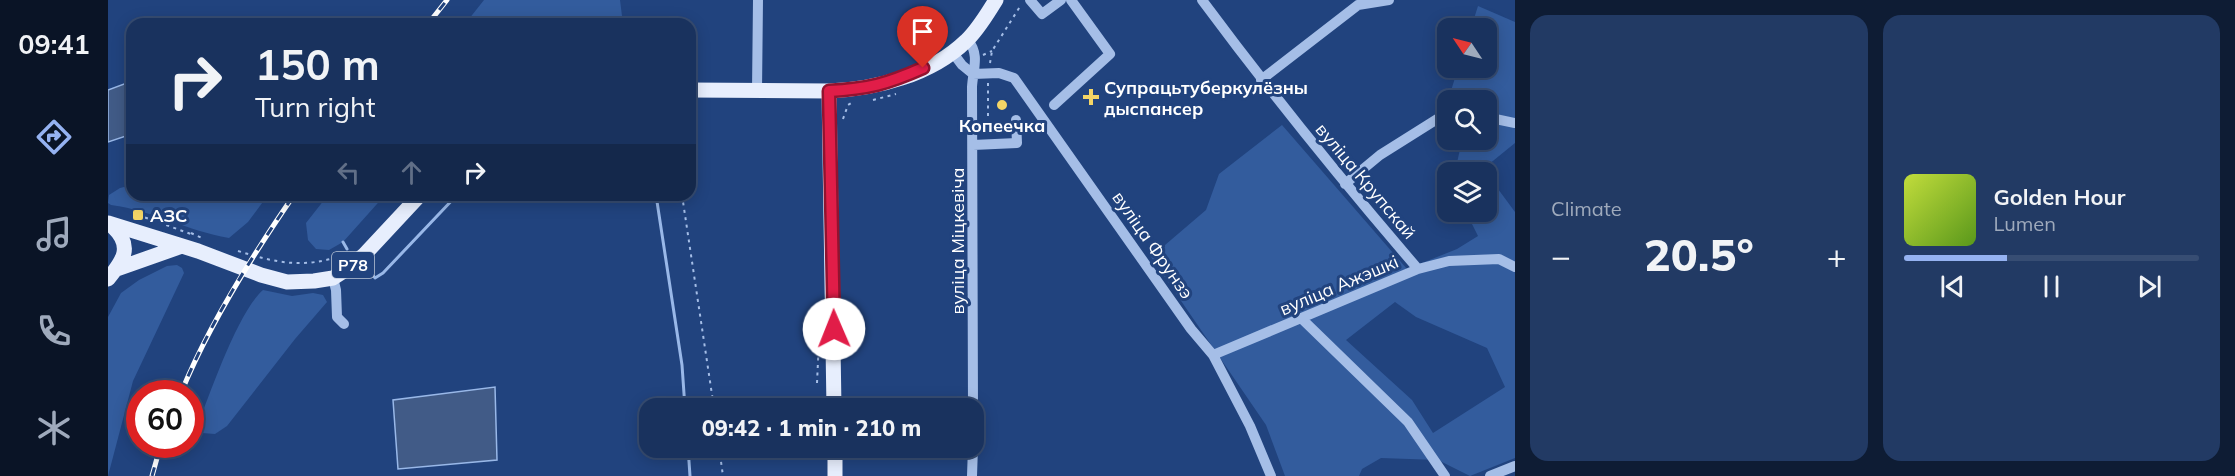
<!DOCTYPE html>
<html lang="en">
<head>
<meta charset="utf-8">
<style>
  body { margin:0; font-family:Mulish,sans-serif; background:#223a64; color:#f1f3f6; height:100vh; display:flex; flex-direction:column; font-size:22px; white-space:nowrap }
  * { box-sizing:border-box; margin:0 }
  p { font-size:20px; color:#9faabc }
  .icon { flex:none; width:33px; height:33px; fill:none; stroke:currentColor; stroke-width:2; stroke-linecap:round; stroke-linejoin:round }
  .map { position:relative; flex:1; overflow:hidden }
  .drawer { display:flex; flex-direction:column; gap:15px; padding:15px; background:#0e1c34; width:720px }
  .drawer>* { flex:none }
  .banner { position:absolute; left:18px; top:18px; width:570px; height:183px; border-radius:18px; box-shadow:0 3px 15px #0003,0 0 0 2px #374d73; background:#19325e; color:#f1f3f6; overflow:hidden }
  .needle { width:39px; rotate:305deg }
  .fabs { position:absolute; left:1329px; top:18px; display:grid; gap:12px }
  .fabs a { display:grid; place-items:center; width:60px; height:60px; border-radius:12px; background:#19325e; box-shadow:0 3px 15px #0003,0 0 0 2px #374d73; font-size:30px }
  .speed { position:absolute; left:18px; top:380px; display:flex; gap:12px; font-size:30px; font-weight:700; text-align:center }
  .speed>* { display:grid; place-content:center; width:78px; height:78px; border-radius:50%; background:#19325e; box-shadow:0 3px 15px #0003,0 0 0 2px #374d73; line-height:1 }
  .speed .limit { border:9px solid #d22; background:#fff; color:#111 }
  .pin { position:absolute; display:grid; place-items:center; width:51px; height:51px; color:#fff; margin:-62px -26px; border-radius:50% 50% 50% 0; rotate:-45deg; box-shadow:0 0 6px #0007 }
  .pin .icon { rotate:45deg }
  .me { position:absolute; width:66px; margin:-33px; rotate:359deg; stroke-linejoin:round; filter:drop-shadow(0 0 4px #0008) }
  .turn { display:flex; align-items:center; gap:21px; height:126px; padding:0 30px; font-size:27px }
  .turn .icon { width:78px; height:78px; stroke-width:2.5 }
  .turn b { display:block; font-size:42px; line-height:51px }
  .lanes { display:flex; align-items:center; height:57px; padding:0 30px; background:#0003; justify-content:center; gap:30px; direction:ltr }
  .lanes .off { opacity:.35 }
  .big { font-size:45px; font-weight:800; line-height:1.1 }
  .drawer .tile { flex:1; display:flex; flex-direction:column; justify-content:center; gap:9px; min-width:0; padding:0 21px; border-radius:18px; background:#223a64 }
  .song { display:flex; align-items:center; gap:18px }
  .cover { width:72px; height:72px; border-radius:9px; background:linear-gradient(135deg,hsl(70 70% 55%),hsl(90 70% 35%)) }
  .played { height:6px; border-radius:3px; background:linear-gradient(90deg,#95b2f1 35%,#374d73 35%) }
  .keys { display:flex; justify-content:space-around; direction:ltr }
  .heat { display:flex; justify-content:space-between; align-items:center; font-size:33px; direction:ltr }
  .drawer .tiles { flex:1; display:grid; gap:15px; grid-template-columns:repeat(2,1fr) }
  .trip { position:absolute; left:531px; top:398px; width:345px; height:60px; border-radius:18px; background:#19325e; box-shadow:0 3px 15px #0003,0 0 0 2px #374d73; font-weight:800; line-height:60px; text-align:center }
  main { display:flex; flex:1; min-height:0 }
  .dock { display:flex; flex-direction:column; width:108px; justify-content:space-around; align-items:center; background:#0a1426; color:#9faabc }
  .dock .icon { width:42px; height:42px }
  .dock .selected { color:#95b2f1 }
  .dock b { font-size:27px; color:#f1f3f6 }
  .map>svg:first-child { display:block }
  .green { fill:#335c9d; fill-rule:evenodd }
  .water { fill:#415b87; stroke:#99b8e8; stroke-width:1.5 }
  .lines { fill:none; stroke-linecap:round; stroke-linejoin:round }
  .stream { stroke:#99b8e8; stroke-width:3 }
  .path { stroke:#a5bee7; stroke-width:2; stroke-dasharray:3 4.5; stroke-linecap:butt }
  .minor { stroke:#a5bee7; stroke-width:10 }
  .major { stroke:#e7eefd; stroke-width:15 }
  .rail-casing { stroke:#fff; stroke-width:5 }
  .rail { stroke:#21437e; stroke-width:3; stroke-dasharray:9; stroke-linecap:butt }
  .route-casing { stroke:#92132f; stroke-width:15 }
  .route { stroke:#e11d48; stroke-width:10 }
  .poi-dot { fill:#f4d566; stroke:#21437e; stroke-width:2 }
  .labels { text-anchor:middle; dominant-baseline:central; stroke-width:6; stroke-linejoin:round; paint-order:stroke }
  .shield { fill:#21437e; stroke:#bcc7d8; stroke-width:1.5 }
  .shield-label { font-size:16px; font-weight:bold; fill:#fff }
  .poi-label { font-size:18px; font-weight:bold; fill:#fff; stroke:#21437e; text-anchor:start }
  .street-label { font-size:18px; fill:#fff; stroke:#21437e }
</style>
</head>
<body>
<main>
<nav class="dock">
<b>09:41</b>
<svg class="icon selected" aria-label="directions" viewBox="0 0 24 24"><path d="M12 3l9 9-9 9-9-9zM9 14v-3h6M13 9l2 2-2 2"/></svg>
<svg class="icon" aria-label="music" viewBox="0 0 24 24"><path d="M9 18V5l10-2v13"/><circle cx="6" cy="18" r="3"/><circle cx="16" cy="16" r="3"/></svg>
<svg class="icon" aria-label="phone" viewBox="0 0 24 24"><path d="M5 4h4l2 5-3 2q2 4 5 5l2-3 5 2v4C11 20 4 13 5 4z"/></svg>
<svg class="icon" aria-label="climate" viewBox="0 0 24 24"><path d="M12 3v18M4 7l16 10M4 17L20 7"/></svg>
</nav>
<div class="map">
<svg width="1407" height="476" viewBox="0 0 1407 476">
  <rect width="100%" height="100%" fill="#21437e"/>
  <path class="green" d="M376,0H512L515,24H357Z
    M1370,6L1407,22V143L1375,169L1377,172H1347L1354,140H1378V100H1348L1342,94L1350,68H1378V28H1363Z
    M1174,125L1299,269L1349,249L1370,236L1358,212H1378L1379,174L1407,212V458L1362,476L1330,460L1273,458L1254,469L1251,476H1177L1158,425L1043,257L1098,210L1111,174ZM1287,302L1308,317L1379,348L1397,387L1325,433L1304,400L1238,340Z
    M24,185V195H160L140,222L121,238C79,231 47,211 3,205L0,203L1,195L12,188Z
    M220,195H277L235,242L221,250L208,249L200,240L198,223Z
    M69,265L74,268L76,273L25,381L0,476V317L13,293L31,280L59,266Z
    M155,290L184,296L205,293L215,295L219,302L187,339L119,426L107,434L94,433L90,424C103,391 130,312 155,290Z"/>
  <path class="water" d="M24,81V134L0,142V90Z
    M387,387L389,460L290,469L285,400Z"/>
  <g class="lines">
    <path class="stream" d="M548,195L574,365L577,408
      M235,242L239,249
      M262,271L267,278L275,273L349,195
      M580,447L582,476"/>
    <path class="path" d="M875,55L884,51
      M882,63L884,51L913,5
      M880,83V134
      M765,100L788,94
      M735,119L740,105L745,102
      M574,195L606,408
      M30,215L83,234
      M83,233L94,238
      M130,251C169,263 196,269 235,255
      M709,383L711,340
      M611,447L615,476"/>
    <path class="minor" d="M922,0L934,14L953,0
      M1094,0C1163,93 1235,182 1310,269
      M860,40C872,55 865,69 864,87L865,408
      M845,53L854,65L865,74
      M865,74L891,73L906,78L1083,329L1105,355L1142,426L1163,476
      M1153,80L1250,5L1281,0
      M649,91L650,0
      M946,105L1002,54L963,0
      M1378,117L1407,123
      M865,145L909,143L908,120
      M1237,184L1272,155L1334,116L1340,115
      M225,278L228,290L229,317L236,324
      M1194,319L1300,422L1337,476
      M1105,355L1310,269L1341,261L1391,259L1407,267
      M864,476L865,447
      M1382,476L1407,466"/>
    <path class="major" d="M582,90L721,91C768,89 823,75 858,41C870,30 879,14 888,0
      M721,91L726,408
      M0,223L90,251L153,275L179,282L206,281L225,278L239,269L256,255L312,195
      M9,269L74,246
      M0,279C15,261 26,246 4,226
      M727,447V476"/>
    <g class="rail-casing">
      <path id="rail" d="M320,24L339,0
        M73,393C101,324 144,256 186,195
        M44,476L53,444"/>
    </g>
    <use href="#rail" class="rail"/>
  </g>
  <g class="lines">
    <g class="route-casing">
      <path id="route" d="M726,329L721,91C760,89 779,84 815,68"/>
    </g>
    <use href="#route" class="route"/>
  </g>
  <g class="poi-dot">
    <path d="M980 88h6v6h6v6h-6v6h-6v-6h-6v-6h6z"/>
    <circle cx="894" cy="105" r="6"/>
    <rect x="24" y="209" width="12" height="12" rx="3"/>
  </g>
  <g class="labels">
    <rect class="shield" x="224" y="252" width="42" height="26" rx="4.5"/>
    <g class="shield-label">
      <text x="245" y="265">Р78</text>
    </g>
    <g class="poi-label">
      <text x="996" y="87">Супрацьтуберкулёзны<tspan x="996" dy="21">дыспансер</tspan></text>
      <text x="894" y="125" text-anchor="middle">Копеечка</text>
      <text x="42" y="215">АЗС</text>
    </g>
    <g class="street-label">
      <text transform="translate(1258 181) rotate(50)">вуліца Крупскай</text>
      <text transform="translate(849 241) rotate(-90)">вуліца Міцкевіча</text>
      <text transform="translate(1045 245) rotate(55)">вуліца Фрунзэ</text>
      <text transform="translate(1231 285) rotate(-23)">вуліца Ажэшкі</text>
    </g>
  </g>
</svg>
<div class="fabs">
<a><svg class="needle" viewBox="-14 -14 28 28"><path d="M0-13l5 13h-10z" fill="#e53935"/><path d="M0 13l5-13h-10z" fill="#9faabc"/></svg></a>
<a><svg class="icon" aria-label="search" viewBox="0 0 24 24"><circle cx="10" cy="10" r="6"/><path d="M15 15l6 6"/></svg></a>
<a><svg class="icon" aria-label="layers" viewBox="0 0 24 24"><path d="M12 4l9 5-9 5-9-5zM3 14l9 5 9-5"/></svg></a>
</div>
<div class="speed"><div class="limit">60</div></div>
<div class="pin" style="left:815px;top:68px;background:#d93025"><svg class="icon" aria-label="arrive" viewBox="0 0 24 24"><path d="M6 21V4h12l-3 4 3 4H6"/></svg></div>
<svg class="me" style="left:726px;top:329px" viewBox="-20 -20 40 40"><circle r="19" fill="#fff"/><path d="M0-13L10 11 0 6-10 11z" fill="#e11d48"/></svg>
<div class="trip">09:42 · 1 min · 210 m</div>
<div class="banner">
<div class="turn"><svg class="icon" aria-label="right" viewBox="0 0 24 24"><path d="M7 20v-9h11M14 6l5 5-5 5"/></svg><div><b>150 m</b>Turn right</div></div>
<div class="lanes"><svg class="icon off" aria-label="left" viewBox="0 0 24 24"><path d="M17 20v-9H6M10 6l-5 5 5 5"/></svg><svg class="icon off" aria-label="ahead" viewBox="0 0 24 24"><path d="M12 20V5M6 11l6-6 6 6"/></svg><svg class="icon" aria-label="right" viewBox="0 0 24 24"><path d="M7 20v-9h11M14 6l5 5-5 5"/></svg></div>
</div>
</div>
<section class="drawer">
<div class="tiles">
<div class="tile"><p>Climate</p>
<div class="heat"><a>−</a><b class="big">20.5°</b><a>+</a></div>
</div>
<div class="tile">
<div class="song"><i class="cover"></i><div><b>Golden Hour</b><p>Lumen</p></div></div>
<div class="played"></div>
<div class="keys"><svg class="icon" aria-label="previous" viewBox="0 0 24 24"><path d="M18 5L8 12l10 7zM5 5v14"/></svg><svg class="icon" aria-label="pause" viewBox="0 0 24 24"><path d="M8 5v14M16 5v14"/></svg><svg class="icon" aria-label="next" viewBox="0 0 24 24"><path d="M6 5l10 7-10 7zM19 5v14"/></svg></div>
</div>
</div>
</section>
</main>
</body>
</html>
